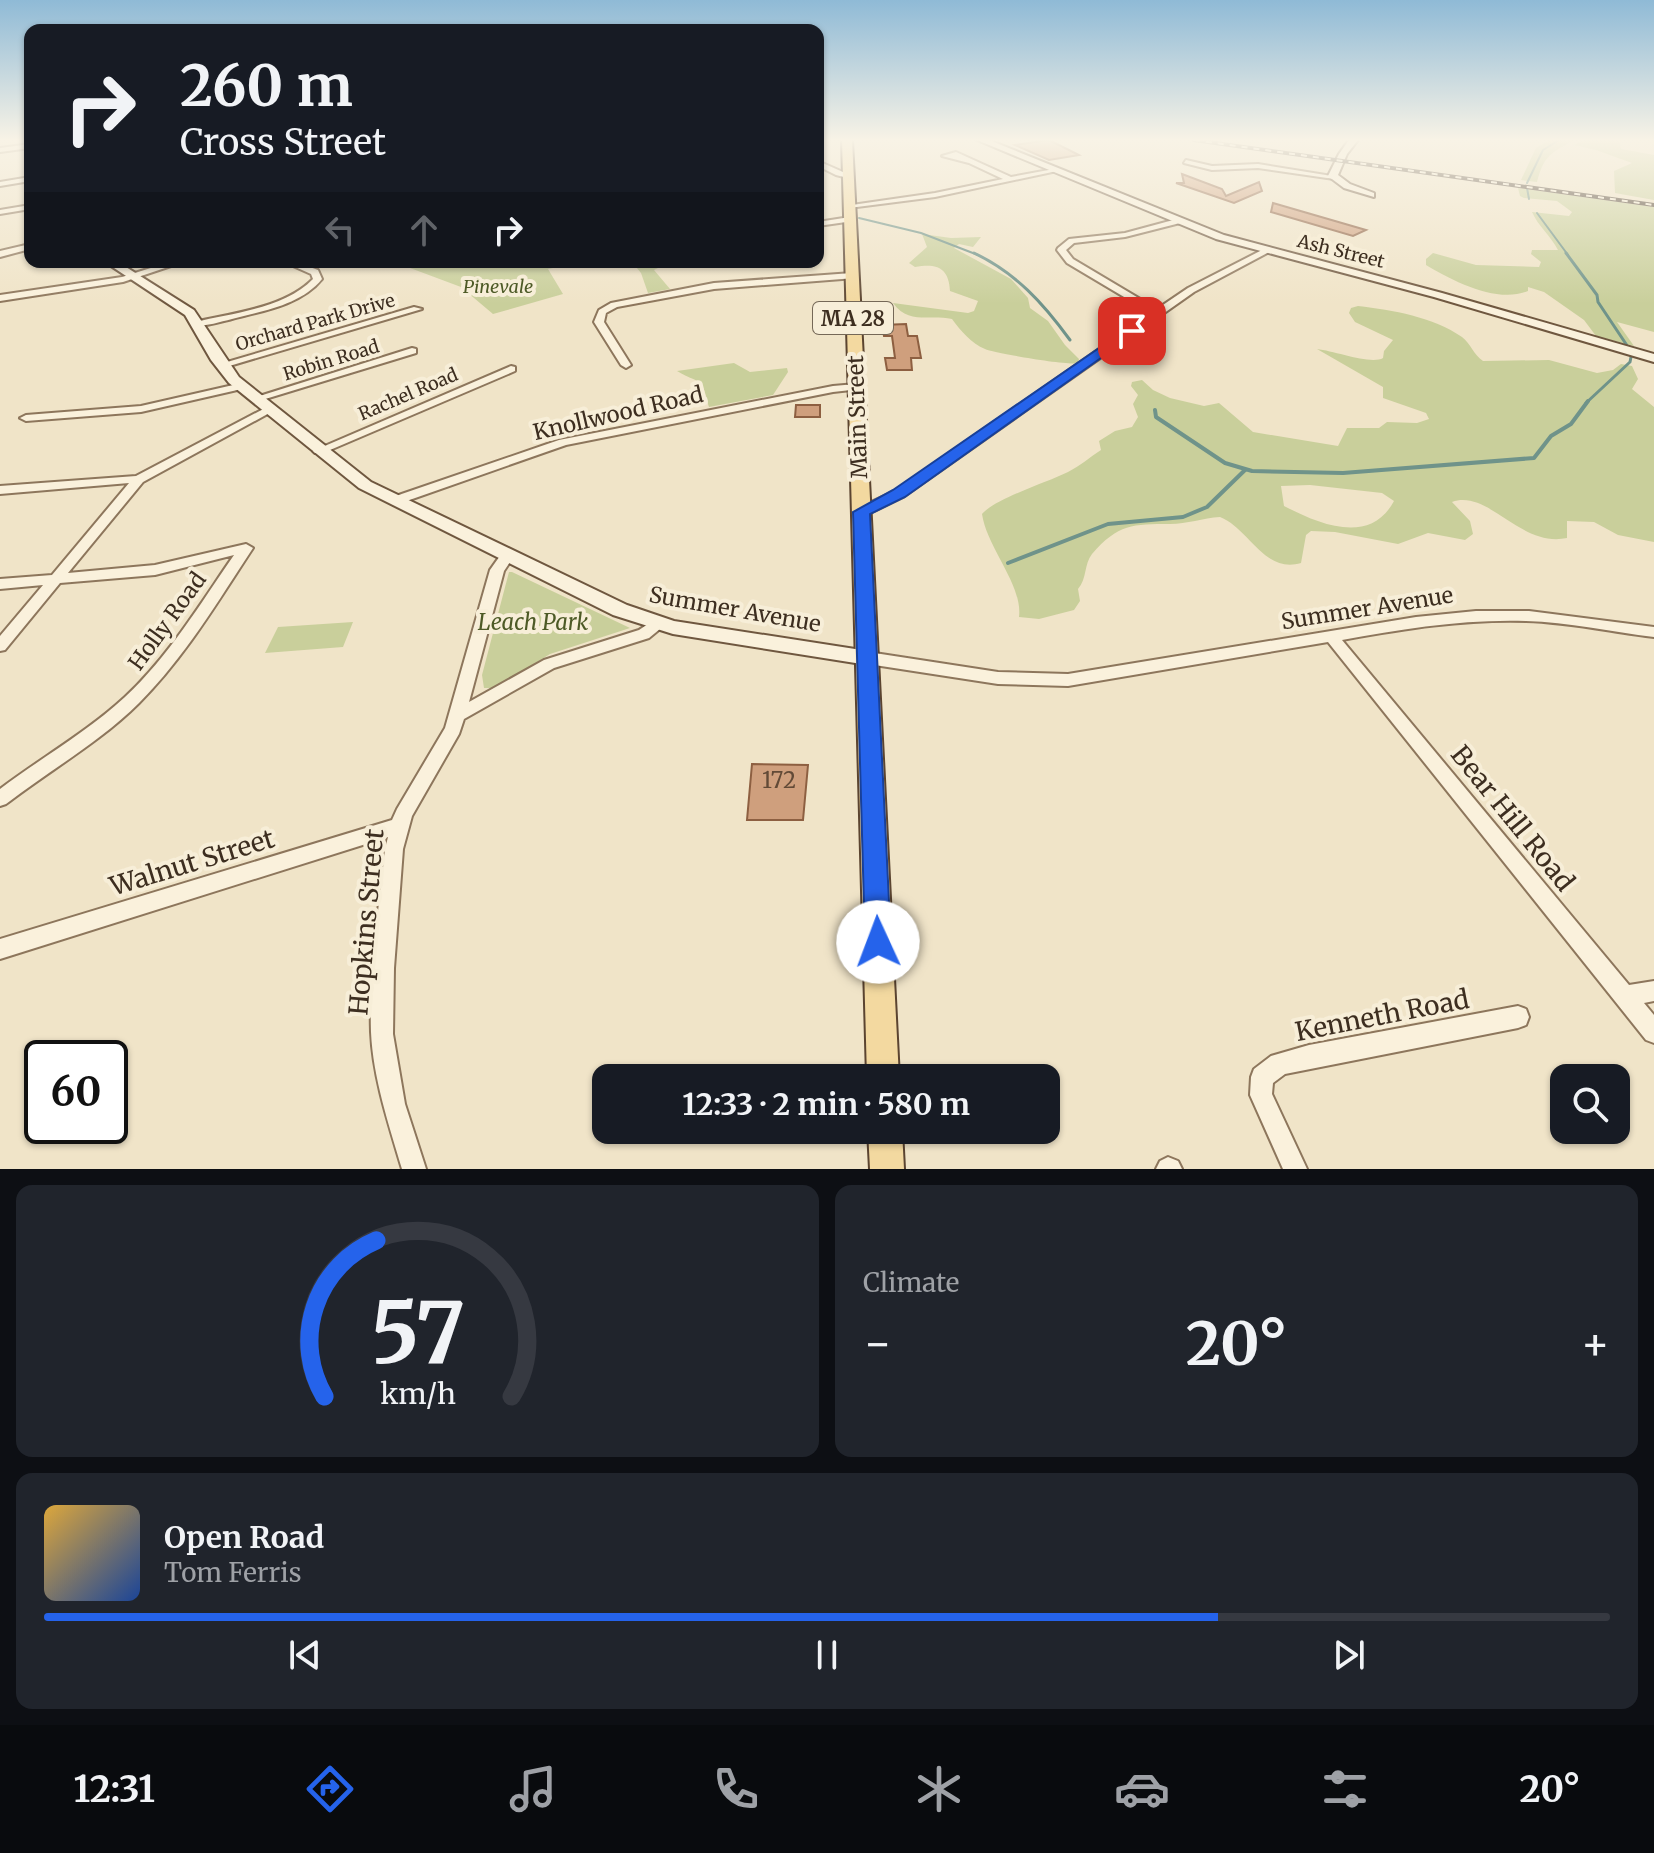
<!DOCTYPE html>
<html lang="en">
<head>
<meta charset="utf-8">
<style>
  body { margin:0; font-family:Merriweather,serif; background:#20242c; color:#f1f3f6; height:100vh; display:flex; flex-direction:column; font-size:30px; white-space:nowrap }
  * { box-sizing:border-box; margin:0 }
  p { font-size:26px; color:#9ea1a6 }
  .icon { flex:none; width:44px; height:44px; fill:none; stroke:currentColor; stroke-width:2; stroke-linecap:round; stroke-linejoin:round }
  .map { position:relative; height:1169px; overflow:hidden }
  .drawer { display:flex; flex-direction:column; gap:16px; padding:16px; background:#0d0f14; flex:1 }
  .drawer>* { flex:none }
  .banner { position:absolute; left:24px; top:24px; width:800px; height:244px; border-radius:16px; box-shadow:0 2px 6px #0004; background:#171b24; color:#f1f3f6; overflow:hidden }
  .buttons { position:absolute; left:1550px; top:1064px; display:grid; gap:16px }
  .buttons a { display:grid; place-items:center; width:80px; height:80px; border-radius:16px; background:#171b24; box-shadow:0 2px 6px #0004; font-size:40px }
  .speed { position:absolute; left:24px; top:1040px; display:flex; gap:16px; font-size:40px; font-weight:700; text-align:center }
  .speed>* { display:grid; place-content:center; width:104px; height:104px; border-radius:50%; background:#171b24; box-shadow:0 2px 6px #0004; line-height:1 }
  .speed .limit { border:4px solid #111; border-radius:12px; background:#fff; color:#111 }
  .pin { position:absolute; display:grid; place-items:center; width:68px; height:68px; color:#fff; margin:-34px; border-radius:16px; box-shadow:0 4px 12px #0006 }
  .me { position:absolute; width:88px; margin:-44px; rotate:358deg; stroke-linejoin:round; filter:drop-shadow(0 0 6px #0008) }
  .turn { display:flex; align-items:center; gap:28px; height:168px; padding:0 24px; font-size:36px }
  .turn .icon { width:104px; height:104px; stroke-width:2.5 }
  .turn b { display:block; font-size:56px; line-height:68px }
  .lanes { display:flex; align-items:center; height:76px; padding:0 24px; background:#0003; justify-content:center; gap:40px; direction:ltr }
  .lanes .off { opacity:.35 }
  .big { font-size:60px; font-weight:700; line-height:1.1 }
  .drawer .card { flex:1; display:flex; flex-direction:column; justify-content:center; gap:12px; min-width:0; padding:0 28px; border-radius:16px; background:#20242c }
  .drawer .dial { align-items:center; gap:0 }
  .dial svg { height:208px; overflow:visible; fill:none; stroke:#363941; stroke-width:7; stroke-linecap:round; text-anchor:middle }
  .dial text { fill:#f1f3f6; stroke:none }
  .song { display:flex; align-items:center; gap:24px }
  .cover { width:96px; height:96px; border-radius:12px; background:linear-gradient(135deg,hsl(40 70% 55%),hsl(220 70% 35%)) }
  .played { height:8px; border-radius:4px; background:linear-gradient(90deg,#2563eb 75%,#363941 75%) }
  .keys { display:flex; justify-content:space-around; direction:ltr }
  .heat { display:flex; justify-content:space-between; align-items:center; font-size:44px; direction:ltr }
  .drawer .tiles { flex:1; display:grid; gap:16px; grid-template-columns:1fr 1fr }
  .card:last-child { grid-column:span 2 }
  .trip { position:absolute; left:592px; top:1064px; width:468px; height:80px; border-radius:16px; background:#171b24; box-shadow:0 2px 6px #0004; font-weight:700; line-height:80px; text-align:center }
  .dock { display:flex; height:128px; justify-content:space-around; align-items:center; background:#090b0e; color:#9ea1a6 }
  .dock .icon { width:56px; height:56px }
  .dock .current { color:#2563eb }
  .dock b { font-size:36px; color:#f1f3f6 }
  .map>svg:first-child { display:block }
  .green { fill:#c9cf9b; fill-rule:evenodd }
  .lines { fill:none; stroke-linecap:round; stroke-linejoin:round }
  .stream-far2 { stroke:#6f938a; stroke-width:2 }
  .stream-far1 { stroke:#6f938a; stroke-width:3 }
  .stream { stroke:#6f938a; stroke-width:4 }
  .building { fill:#cf9f7d; stroke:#8d5f41; stroke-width:2 }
  .street-casing { stroke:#8d765c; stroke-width:4 }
  .secondary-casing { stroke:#6f573f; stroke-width:4 }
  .primary-casing { stroke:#5b4430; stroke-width:4 }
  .street { fill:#faf1dc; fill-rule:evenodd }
  .secondary { fill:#faf1dc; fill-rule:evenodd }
  .primary { fill:#f3d9a0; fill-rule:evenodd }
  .rail-casing { stroke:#3d2e20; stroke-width:4 }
  .rail { stroke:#f7eed8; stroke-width:2; stroke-dasharray:6; stroke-linecap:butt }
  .route { fill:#2563eb; stroke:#184099; stroke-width:2 }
  .labels { text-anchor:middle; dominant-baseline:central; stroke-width:8; stroke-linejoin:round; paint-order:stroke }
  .far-street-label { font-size:18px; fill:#3d2e20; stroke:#f7eed8 }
  .far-park-label { font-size:18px; font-style:italic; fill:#4d5a26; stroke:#f7eed8 }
  .shield { fill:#f7eed8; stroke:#756857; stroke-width:2 }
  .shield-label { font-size:20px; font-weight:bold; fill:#3d2e20 }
  .street-label { font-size:22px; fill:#3d2e20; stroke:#f7eed8 }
  .park-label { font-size:22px; font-style:italic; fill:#4d5a26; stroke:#f7eed8 }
  .near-number-label { font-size:22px; fill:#624a37 }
  .near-street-label { font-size:26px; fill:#3d2e20; stroke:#f7eed8 }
</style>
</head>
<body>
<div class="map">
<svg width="1654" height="1169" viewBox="0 0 1654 1169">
  <rect width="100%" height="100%" fill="#f0e4c8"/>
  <path class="green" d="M1549,140H1574C1551,153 1544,155 1537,182L1521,180L1536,148Z
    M1584,140H1619L1621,149L1654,155V200L1615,193L1614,171L1632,163L1596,150L1574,145Z
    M1518,188L1654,207V332L1617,322L1634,346L1596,336L1584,320L1544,292L1528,287V291C1497,304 1453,281 1426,265V259L1433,253L1476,265L1539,267L1541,262L1531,254L1532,250H1558C1551,236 1538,226 1532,212L1569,216L1572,212L1557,201L1524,198L1520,196Z
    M922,234L951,238L981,237L973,247L959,244L954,248L1011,279L1028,298L1030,308L1048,321L1065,345L1079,359L1078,363C1069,366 994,353 985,349C972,344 960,330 952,319C929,314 909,325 893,303L968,313L974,311L978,301L950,291C949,267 936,263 915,267L909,263L927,247Z
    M394,262H582L548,269L563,294L493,314L461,287Z
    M632,262H674L658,265V268L654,270L670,289L648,293L641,273Z
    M1358,306C1393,310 1433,317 1462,337C1471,344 1473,354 1483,361L1549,360L1597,373L1613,370L1621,364L1632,366L1638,379L1632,389L1654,407V542L1618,535L1594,522L1567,521V538C1520,548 1489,489 1452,502L1470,521L1473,534L1465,540L1428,533L1398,544L1335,532L1311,531L1306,535L1301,563C1264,574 1250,529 1220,517C1203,518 1187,524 1170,524C1133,524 1118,524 1092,554C1084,564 1087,579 1078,589L1080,601L1074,610L1039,619L1019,617C1023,585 987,548 982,514C996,498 1046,483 1068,472C1080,466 1090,457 1101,450L1099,441L1115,431L1132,427L1138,417L1133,404L1138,395L1131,386L1132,382L1142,380L1153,390L1170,398L1204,406L1219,403L1253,432L1338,446L1347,428H1379L1387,422L1417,423L1429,419L1426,413L1383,398V387L1317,349C1335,351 1371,365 1383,358L1384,351L1393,340L1355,322L1349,313L1351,308ZM1310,485L1382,493L1394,501C1370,546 1319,524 1284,506L1281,486Z
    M734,363L750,372L787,368L788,372L773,395L709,407C701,374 702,386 677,371Z
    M509,572H512L630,628L550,654L495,688H484L482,675Z
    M353,622L343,647L265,653L278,627Z"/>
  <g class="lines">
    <path class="stream-far2" d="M1527,183L1543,150L1559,140
      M1527,188L1529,199
      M1537,213L1568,255
      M859,218L921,233L978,255"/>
    <path class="stream-far1" d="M974,253C1016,273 1043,303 1070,340
      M1566,253L1597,295L1598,302L1628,347
      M1586,403L1630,362L1631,357"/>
    <path class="stream" d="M1155,410L1156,417L1225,463L1252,471L1343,473L1534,458L1551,436L1571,424L1588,401
      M1008,563L1108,524L1183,517L1207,507L1245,470"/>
  </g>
  <path class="building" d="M1049,140L1079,155L1049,160L1015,145Z
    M1182,174L1222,189L1226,196L1259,182L1262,191L1234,203L1176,183H1184Z
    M1273,203L1366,230L1353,236L1271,212Z
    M906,324L908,336H917L921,358H911L912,370H887L885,358H895L892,336H884L882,325Z
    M796,405H820V417H795Z
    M752,764L808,765L803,820H747Z"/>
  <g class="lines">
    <g class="street-casing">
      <path id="street" d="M30,144V148L0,152V148Z
        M956,152L1011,177L1054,169L1057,171L935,197L849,208L845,206L935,193L1003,179L969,163L942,156Z
        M1186,160L1212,166L1258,164L1338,177L1334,179L1258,168L1212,170L1184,163Z
        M818,161L852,176L848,178L836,175L818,166Z
        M30,177V181L0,186V182Z
        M30,205V209L0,214V210Z
        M850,217H853V221L818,226V222Z
        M1177,219H1180V223L1125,237L1074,243L1066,250L1073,259L1157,309L1188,288L1264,249L1271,251L1194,292L903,497L866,515H856L855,512L856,509L895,491L1151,313L1067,263L1057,250L1058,248L1069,239L1125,233Z
        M30,244V249L0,257V251Z
        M170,262H183L123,282L0,301V295L122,277Z
        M284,262H296L318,270L322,279C301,305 263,311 232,319C220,322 207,326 195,326V322C233,313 285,308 313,279L311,274Z
        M852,273L855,274V278L714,289L617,307L606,313L604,322L631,365L626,368L621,365L594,322L599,310L611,303L714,283Z
        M414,307L422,309L226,367H218L217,365Z
        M412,348L416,349V353L262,400H254L253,398Z
        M511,366L515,367V371L323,453H315L313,451Z
        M242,383L247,386L246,388L141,412L26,421L20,418L26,415L141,406Z
        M856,384L860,385V389L833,392L566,445L398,504L394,505L388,501L390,498L559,440L833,386Z
        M269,406L273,407V411L143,482L68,573L155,565L246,544L253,548C218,601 185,657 139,703C100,742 50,770 6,804L0,806V789C41,758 87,732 125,697C169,656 200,604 234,555L155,575L60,583L5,650L0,651V636L43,585L0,589V579L52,575L129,483L0,494V486L136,476Z
        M507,552L514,556L504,571L469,702L544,660L639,630L654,620H664L666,624L649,638L554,668L464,719L459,734L412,816L403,849L394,968L393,1034L405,1104L426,1169H402C389,1125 373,1078 371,1032C369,971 379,909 385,849L388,837L0,959V939L392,820L397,809L445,728L490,570L502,553Z
        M1476,611H1529L1654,627V637C1612,632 1568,622 1526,621C1464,619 1403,629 1342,640L1629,985L1654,981V1001L1644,1003L1654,1015V1043L1646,1040L1328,642L1068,686L998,684L868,664L863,662L860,658L863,654L868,652L998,672L1068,674L1416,617Z
        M1518,1006L1526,1009L1529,1017L1526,1025L1518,1028L1285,1074L1273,1083L1272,1094L1307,1169H1283L1250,1095L1251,1077L1254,1069L1271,1056L1309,1045Z
        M1168,1157L1178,1161L1182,1169H1156L1160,1161Z"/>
    </g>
    <g class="secondary-casing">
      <path id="secondary" d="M977,140H989L1224,235L1442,293L1654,354V362L1434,297L1216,239Z
        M1349,140H1358L1347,154L1338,175L1350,184L1374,193V197L1344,188L1328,176L1339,154Z
        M105,262H118L194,310L239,377L371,482L627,605L674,621L868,651L875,653L878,658L875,663L868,665L673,634L613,615L359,488L229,383L211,360L185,315Z"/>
    </g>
    <g class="primary-casing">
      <path id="primary" d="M842,140H852L899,1078H867Z
        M868,1130H902L904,1169H870Z"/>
    </g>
    <use href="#street" class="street"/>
    <use href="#secondary" class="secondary"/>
    <use href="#primary" class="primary"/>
    <g class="rail-casing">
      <path id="rail" d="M1194,140L1654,205"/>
    </g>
    <use href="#rail" class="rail"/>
  </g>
  <linearGradient id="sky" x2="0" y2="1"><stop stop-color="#8fbad6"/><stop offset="0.46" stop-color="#f8f3e6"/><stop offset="1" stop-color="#f8f3e6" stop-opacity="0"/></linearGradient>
  <rect width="1654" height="304" fill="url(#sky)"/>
  <path class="route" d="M1128,328L1139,331L905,497L870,514L891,942L887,950L878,954L869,950L865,942L853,512L893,490Z"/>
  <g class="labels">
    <g class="far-street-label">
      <text transform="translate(1341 251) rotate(14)">Ash Street</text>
      <text transform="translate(315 322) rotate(-16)">Orchard Park Drive</text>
      <text transform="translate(331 360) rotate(-17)">Robin Road</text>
      <text transform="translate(408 394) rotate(-23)">Rachel Road</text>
    </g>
    <g class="far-park-label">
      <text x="498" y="286">Pinevale</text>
    </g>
    <rect class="shield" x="813" y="302" width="80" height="32" rx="6"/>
    <g class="shield-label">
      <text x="853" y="318">MA 28</text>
    </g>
    <g class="street-label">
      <text transform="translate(618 413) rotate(-13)">Knollwood Road</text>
      <text transform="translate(857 417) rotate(-92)">Main Street</text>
      <text transform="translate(1367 608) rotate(-9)">Summer Avenue</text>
      <text transform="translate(735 609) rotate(10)">Summer Avenue</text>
      <text transform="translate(167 621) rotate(-54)">Holly Road</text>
    </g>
    <g class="park-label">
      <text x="533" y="622">Leach Park</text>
    </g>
    <g class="near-number-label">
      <text x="779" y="780">172</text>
    </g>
    <g class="near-street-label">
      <text transform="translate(1513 818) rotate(51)">Bear Hill Road</text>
      <text transform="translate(192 862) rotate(-17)">Walnut Street</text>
      <text transform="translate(366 922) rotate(-85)">Hopkins Street</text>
      <text transform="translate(1382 1015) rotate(-11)">Kenneth Road</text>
    </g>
  </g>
</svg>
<div class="buttons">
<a><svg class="icon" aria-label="search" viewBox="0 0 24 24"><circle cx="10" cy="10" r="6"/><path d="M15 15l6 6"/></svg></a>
</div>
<div class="speed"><div class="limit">60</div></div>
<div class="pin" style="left:1132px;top:331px;background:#d93025"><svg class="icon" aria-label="arrive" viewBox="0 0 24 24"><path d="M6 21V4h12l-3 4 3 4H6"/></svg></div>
<svg class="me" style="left:878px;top:942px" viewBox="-20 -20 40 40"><circle r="19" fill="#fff"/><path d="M0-13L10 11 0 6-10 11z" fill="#2563eb"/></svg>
<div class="trip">12:33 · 2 min · 580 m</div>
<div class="banner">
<div class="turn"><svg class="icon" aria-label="right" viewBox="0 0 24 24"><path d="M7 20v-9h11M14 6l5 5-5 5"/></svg><div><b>260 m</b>Cross Street</div></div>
<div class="lanes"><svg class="icon off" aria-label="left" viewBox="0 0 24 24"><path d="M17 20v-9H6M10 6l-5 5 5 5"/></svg><svg class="icon off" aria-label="ahead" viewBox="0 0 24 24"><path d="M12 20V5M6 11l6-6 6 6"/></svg><svg class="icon" aria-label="right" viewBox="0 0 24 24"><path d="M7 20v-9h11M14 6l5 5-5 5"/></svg></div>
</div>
</div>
<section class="drawer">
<div class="tiles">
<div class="card dial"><svg viewBox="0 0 100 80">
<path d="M14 69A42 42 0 1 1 86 69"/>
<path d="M14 69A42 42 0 0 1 34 9" stroke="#2563eb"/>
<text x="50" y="56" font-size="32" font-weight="700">57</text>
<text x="50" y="72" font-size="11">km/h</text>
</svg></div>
<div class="card"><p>Climate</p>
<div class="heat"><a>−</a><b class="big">20°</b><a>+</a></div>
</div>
<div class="card">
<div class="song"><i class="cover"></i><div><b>Open Road</b><p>Tom Ferris</p></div></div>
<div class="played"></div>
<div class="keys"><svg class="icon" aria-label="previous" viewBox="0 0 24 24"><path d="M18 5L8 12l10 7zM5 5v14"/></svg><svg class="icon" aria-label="pause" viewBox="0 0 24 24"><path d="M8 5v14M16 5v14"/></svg><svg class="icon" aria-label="next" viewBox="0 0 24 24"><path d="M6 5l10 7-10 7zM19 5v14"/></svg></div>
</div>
</div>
</section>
<nav class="dock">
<b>12:31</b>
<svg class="icon current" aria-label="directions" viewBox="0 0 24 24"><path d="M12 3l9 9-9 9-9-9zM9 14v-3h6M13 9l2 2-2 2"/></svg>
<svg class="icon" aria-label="music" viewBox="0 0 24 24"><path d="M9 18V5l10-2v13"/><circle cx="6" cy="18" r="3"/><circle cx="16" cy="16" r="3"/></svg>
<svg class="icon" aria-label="phone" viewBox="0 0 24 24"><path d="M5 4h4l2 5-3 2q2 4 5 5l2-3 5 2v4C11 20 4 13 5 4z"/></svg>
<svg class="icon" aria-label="climate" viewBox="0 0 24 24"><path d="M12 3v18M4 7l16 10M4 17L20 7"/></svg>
<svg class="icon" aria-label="car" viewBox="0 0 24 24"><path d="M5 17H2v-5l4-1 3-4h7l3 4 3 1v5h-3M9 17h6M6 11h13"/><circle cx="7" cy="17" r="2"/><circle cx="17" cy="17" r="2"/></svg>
<svg class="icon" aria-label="filters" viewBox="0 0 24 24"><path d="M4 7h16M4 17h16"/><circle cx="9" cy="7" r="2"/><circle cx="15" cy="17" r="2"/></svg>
<b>20°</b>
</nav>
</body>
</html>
